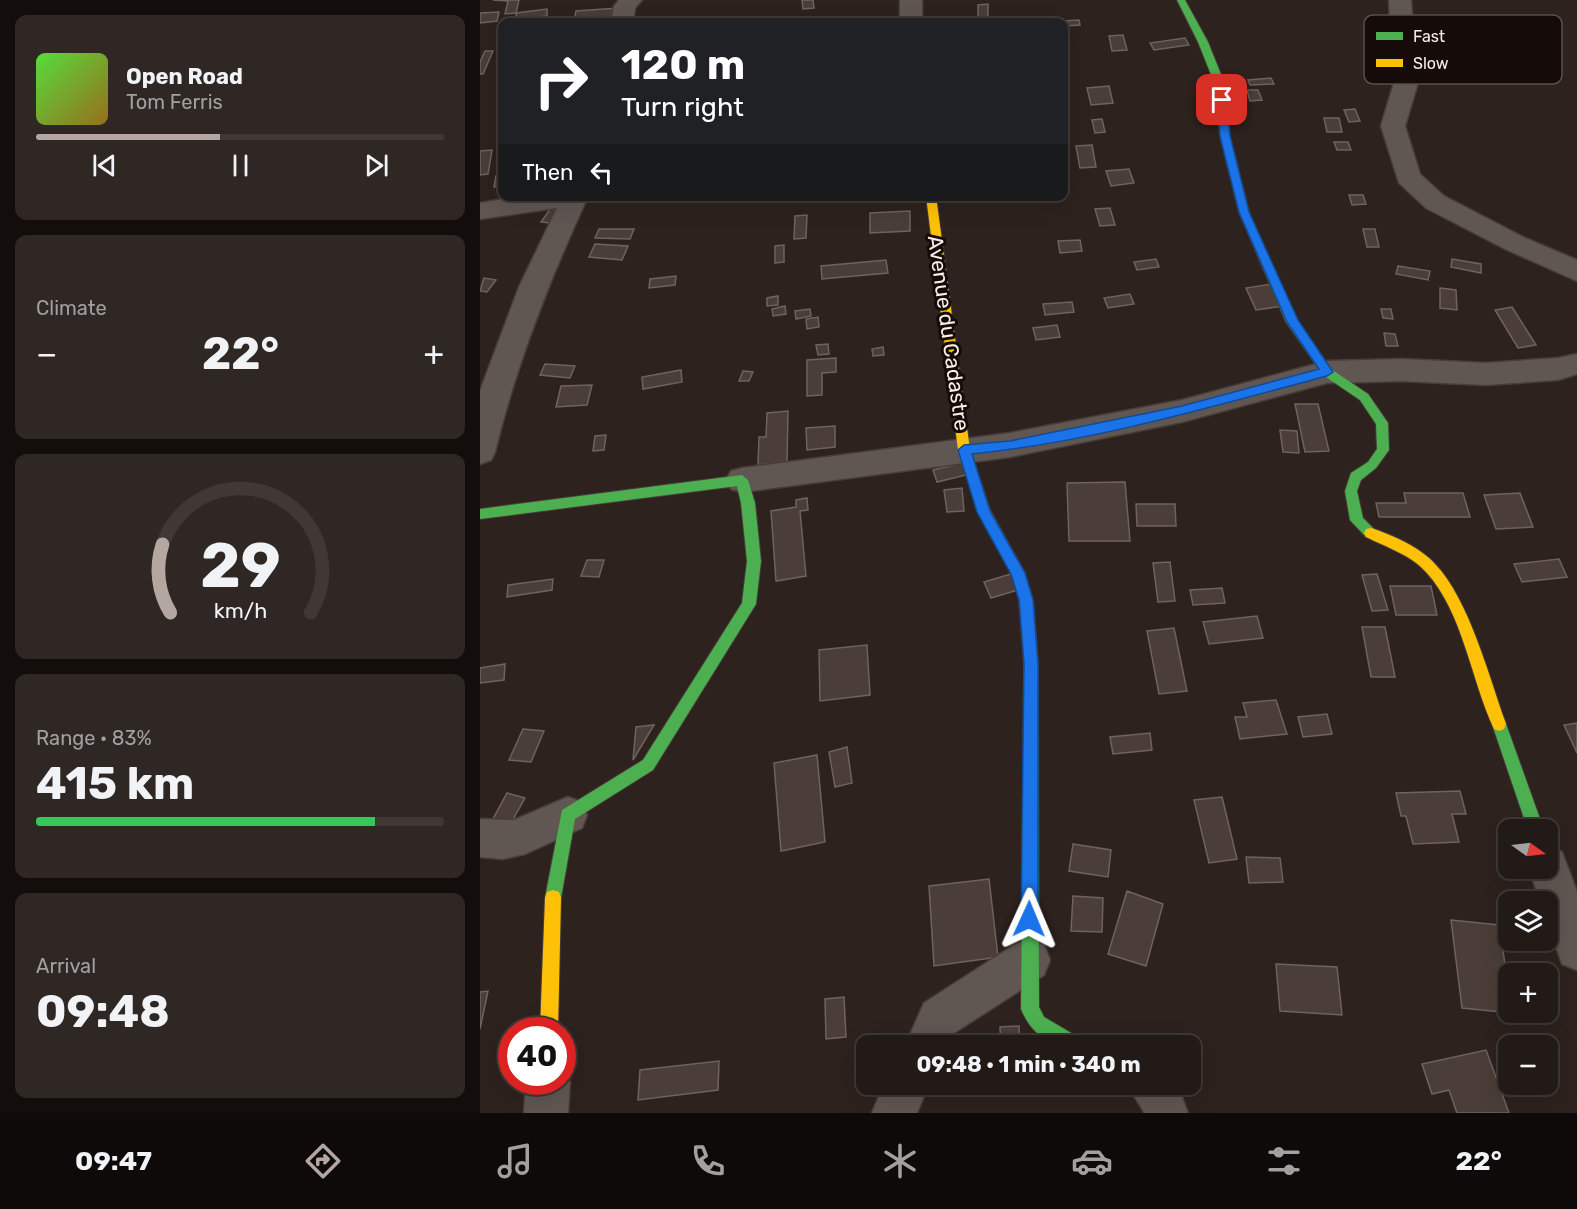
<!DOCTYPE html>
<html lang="en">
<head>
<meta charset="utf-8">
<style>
  body { margin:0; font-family:Rubik,sans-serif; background:#2e2723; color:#f1f3f6; height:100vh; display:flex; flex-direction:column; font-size:22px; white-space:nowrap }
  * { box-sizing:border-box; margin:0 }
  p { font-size:20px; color:#a2a1a1 }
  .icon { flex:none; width:33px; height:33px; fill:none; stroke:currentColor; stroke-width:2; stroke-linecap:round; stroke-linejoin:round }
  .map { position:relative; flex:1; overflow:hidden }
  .details { display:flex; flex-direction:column; gap:15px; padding:15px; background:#130e0c; width:480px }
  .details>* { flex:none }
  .guide { position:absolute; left:18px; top:18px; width:570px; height:183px; border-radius:12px; box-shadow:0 6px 24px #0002,0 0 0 2px #3f3835; background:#202124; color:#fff; overflow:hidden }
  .needle { width:39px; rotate:104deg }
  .fabs { position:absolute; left:1018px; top:819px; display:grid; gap:12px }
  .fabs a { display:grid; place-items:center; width:60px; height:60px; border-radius:12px; background:#221a16; box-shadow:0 6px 24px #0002,0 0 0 2px #3f3835; font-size:30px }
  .speed { position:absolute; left:18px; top:1017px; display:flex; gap:12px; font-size:30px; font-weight:700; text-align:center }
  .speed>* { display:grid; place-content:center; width:78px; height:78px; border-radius:50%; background:#221a16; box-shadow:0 6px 24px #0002,0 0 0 2px #3f3835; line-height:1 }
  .speed .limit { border:9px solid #d22; background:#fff; color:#111 }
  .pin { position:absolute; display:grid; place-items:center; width:51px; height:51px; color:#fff; margin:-26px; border-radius:12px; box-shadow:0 3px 9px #0006 }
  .me { position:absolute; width:66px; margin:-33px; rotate:1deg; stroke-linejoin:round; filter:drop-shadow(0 0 4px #0008) }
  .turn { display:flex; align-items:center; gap:21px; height:126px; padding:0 24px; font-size:27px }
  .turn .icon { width:78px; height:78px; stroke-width:2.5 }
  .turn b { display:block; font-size:42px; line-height:51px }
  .then { display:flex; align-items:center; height:57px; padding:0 24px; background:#0003; gap:12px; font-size:22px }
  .big { font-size:45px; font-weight:700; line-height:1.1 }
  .details .widget { flex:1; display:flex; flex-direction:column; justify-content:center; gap:9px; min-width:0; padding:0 21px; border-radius:12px; background:#2e2723 }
  .details .dial { align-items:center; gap:0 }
  .dial svg { height:156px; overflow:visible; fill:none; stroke:#3f3835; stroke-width:7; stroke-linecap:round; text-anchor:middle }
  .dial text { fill:#f1f3f6; stroke:none }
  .song { display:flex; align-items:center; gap:18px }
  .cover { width:72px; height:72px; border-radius:9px; background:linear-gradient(135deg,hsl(110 70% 55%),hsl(40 70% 35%)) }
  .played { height:6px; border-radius:3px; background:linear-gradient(90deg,#b4a7a1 45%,#3f3835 45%) }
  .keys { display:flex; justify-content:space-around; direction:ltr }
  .heat { display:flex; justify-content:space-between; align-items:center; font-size:33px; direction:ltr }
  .charge { height:9px; border-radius:4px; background:linear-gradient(90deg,#34c759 83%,#3f3835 0) }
  .trip { position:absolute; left:376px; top:1035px; width:345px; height:60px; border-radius:12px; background:#221a16; box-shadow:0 6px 24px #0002,0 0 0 2px #3f3835; font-weight:700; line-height:60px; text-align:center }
  .dock { display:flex; height:96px; justify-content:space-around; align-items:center; background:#0e0a09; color:#a2a1a1 }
  .dock .icon { width:42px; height:42px }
  .dock .current { color:#b4a7a1 }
  .dock b { font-size:27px; color:#f1f3f6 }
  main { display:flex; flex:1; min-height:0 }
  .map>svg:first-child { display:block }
  .building { fill:#4b3d37; stroke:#6e635f; stroke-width:1.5 }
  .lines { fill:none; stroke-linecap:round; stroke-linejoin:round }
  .street-casing { stroke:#473d39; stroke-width:3 }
  .fast-casing { stroke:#473d39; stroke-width:2 }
  .slow-casing { stroke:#473d39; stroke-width:2 }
  .street { fill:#605753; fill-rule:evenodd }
  .fast { fill:#4caf50; fill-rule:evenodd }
  .slow { fill:#ffc107; fill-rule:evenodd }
  .route { fill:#1a73e8; stroke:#114b97; stroke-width:1.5 }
  .labels { text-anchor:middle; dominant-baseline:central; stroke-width:6; stroke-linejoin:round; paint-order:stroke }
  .street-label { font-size:21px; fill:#fdeee8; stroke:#150b08 }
  .key { fill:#150b08; stroke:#5b4f4b; stroke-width:1.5 }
  .key-label { font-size:16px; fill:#fdeee8 }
</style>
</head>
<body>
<main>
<section class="details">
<div class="widget">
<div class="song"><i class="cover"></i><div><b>Open Road</b><p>Tom Ferris</p></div></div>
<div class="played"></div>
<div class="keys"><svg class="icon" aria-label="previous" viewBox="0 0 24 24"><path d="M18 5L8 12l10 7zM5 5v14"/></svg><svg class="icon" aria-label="pause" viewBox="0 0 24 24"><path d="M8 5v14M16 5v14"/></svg><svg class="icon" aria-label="next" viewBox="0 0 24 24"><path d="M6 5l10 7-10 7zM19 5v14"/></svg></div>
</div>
<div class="widget"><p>Climate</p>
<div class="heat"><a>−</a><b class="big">22°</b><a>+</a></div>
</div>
<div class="widget dial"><svg viewBox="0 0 100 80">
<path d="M14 69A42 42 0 1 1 86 69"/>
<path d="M14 69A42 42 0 0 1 10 34" stroke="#b4a7a1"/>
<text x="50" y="56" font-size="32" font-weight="700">29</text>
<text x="50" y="72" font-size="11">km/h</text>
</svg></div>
<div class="widget"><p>Range · 83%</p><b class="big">415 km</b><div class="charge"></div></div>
<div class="widget"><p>Arrival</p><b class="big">09:48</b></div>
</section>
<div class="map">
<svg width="1097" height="1113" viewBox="0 0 1097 1113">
  <rect width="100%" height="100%" fill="#2d221d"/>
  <path class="building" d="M13,0H39L36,13L25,14L28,1Z
    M322,0H333L334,8L323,9Z
    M508,4V17H498V5Z
    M138,8L137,22H94L96,11Z
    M67,9V16L36,20V13Z
    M19,12L17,21L0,23V13Z
    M599,20L600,25L584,26L583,21Z
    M643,35L647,50L632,51L629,36Z
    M705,38L709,45L674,50L670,43Z
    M5,51H13L3,74H0V62Z
    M791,78L794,84L770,85L768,80Z
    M629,86L633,103L611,105L607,88Z
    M767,90H778L782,100L770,101Z
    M875,109L880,121L869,122L864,110Z
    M844,118H859L862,132H847Z
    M622,119L625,132L615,133L612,120Z
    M854,142H868L871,150H857Z
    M612,145L616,167L600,168L596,146Z
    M12,150L8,174L0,175V151Z
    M649,169L654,183L631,186L626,171Z
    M22,175V186L14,187L16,176Z
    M869,195H883L886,204L872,205Z
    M259,196H296V198L259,201Z
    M71,208L85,210L76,224L61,222Z
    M630,208L635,225L620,226L615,209Z
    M430,211V231L390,233V213Z
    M327,215L326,238L314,239L315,216Z
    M119,229H154L150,239L115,238Z
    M883,229H895L899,247H887Z
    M600,240L602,251L580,253L578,241Z
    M115,244L148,246L142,260L109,257Z
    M304,245V262L295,263V246Z
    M676,259L679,267L657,270L654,262Z
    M972,259L1001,264V273L971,267Z
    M406,260L408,273L342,279L341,266Z
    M918,266L950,271L948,280L916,274Z
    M196,276L195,285L169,288L170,279Z
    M4,278L16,280L7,292L0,291Z
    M792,284L803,306L776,310L766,288Z
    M960,288L976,290L977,310L960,308Z
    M650,294L654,304L628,308L624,298Z
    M298,296V305L287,306V298Z
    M592,302L594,312L565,315L563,304Z
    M305,306L306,314L293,316L292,309Z
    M1032,307L1056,345L1038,348L1015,310Z
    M330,309L331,316L316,319L315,311Z
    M901,309H911L913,319L903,318Z
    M338,317L339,327L327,329L326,319Z
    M577,325L580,337L556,340L553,328Z
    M904,333L915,334L918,346H906Z
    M348,344L349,354L338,355L336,345Z
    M403,347L404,355L393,356L392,349Z
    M356,358V372L342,373V395L327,396V360Z
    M65,364L95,366L90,378L60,375Z
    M201,370L202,382L163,389L162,377Z
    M263,371L273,372L269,381H259Z
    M112,385L107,405L76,407L81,386Z
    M815,404H838L849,451L825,452Z
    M308,411L307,462L278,465L279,437H286L287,413Z
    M355,426V447L327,450L326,428Z
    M800,430L817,431L819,453L803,452Z
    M126,435L124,450L113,451L115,436Z
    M482,463L486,475L457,482L453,470Z
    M645,482L650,541H589L587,483Z
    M482,488L484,511L467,512L464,490Z
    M924,493H983L990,517H899L896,503H926Z
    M1040,493L1053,527L1016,529L1004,495Z
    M327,498L328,510L320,511L326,576L296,581L291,511L316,507V500Z
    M656,504H695L696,526H657Z
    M1079,559L1087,577L1042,582L1034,564Z
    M107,560H124L119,577L101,576Z
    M690,562L695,601L678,602L673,563Z
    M531,574L538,590L511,598L504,582Z
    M897,574L908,610L892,611L882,575Z
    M73,579L72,590L27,597L28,585Z
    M910,586H951L957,615H916Z
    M742,588L745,603L713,605L710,590Z
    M777,616L783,638L729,644L723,622Z
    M882,627H905L915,677H891Z
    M694,628L707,691L679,694L667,631Z
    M387,645L390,695L340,701L339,650Z
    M25,664L24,680L0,683V668Z
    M796,700L807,734L760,739L755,717H767L763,703Z
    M847,714L852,734L823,737L818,717Z
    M1097,723V753L1084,725Z
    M174,725L153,760L156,727Z
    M43,729L64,731L51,762L29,760Z
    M670,733L672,750L633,754L630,737Z
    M367,747L372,783L355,787L349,752Z
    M337,755L345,842L301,851L294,763Z
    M980,791L986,814H972L979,842L933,844L926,816H921L916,793Z
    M27,793L45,798L26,832L8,828Z
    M742,797L757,859L729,863L714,800Z
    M593,844L631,850L628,877L589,871Z
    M766,857L800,858L803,882L769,883Z
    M509,879L518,957L454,966L449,886Z
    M647,891L683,904L666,966L628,954Z
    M593,896L623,898L622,932L591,931Z
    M971,920L1019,925L1029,990V1012L1032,1013L982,1008Z
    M796,964L857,967L862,1015L800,1011Z
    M8,991L0,1029V992Z
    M364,997L366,1037L346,1039L345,999Z
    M539,1026L540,1046H521L520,1027Z
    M1006,1050L1029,1113H977L969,1090L952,1094L942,1064Z
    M239,1061L238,1090L158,1100L160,1070Z
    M523,1084H542L543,1093L523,1094Z"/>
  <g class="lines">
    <g class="street-casing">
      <path id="street" d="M139,0H162L155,8L153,22H131L134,6Z
        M420,0H442V22H420Z
        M909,0H931L937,86L925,126L940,174L964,196L1043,237L1097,260V281L1025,249L946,208L919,183L901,126L913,86Z
        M42,196H112L105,203C68,284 36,365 15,452L11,460L0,464V391L39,287L77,208L0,219V203Z
        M1097,354V374L1078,380L1006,385L921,381L847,383L702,422L530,457L262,492L251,489L246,480L251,471L262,468L530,433L702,400L847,361L921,359L1006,363L1078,358Z
        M88,797L102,802L107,815L102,828L45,854L23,859L0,857V819L34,820Z
        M1068,847L1082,852L1097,892V970L1082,964L1068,924V902H1060L1049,868H1068Z
        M549,939L564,945L570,960L564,975L474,1033L468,1046H425L444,1003L534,945Z
        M82,1066L90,1082L88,1113H44L46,1082H82Z
        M404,1084H449L437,1113H392Z
        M647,1084H697L708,1113H664C660,1103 652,1095 647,1084Z"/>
    </g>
    <g class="fast-casing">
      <path id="fast" d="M697,0H705L728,42L744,82L750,136L769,212L817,321L851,369L888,394L908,423L909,450L896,468L881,480L877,491L883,518L898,533L896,537H886L870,520L865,491L871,473L888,462L897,449L896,424L880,400L843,375L806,322L759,212L740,136L734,82L718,42Z
        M491,465L497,470L510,510L545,573L553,600L558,663L559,1007L564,1017L603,1040L606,1046C574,1046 554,1040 541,1009L544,663L539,600L531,574L497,511L485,470Z
        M262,475L268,480L275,503L281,561L276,604L173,770L95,819L81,898L79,904L73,906L67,904L65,898L82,810L163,760L262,603L267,561L261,503L257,486L0,519V509Z
        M1019,717L1024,719L1026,724L1064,830H1048L1012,724L1014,719Z"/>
    </g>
    <g class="slow-casing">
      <path id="slow" d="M446,196H456L490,450L497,470L491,475L485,470L478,450Z
        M891,528C912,535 940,547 955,564C989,599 1009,677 1026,724L1024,729L1019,731L1014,729C991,680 983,612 946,572C931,555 906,547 886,537L884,533L886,529Z
        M73,890L79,892L81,898L78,1030H60L65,898L67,892Z"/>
    </g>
    <use href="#street" class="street"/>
    <use href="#fast" class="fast"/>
    <use href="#slow" class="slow"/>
  </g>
  <path class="route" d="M742,97L747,100L750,136L769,212L818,320L853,372L847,376C731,407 612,442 492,454L510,511L545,573L553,600L558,663V919L555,925L549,928L543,925L541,919L544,663L539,600L531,574L497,512L478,450L484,445L530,441L702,406L839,369L807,322L759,212L740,136L737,100Z"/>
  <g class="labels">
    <g class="street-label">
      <text transform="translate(469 333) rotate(82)">Avenue du Cadastre</text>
    </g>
  </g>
  <rect x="884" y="15" width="198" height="69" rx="9" class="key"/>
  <rect x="896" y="32" width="27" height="8" fill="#4caf50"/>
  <rect x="896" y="59" width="27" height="8" fill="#ffc107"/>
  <g class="key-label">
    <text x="933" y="42">Fast</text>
    <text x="933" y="69">Slow</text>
  </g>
</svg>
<div class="fabs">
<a><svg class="needle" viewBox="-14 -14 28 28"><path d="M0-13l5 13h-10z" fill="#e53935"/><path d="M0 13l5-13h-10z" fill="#a2a1a1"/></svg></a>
<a><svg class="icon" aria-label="layers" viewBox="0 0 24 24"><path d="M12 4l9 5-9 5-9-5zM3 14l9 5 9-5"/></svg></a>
<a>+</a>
<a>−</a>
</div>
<div class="speed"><div class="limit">40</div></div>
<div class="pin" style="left:742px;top:100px;background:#d93025"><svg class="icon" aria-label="arrive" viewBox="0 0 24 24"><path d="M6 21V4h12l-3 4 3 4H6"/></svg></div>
<svg class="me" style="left:549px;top:919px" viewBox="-20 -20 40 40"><path d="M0-17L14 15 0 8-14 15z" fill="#1a73e8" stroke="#fff" stroke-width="4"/></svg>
<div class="trip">09:48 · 1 min · 340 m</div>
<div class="guide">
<div class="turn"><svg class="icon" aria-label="right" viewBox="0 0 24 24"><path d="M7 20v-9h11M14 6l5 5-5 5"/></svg><div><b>120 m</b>Turn right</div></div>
<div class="then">Then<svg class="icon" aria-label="left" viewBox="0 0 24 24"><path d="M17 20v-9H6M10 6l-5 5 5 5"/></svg></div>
</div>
</div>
</main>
<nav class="dock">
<b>09:47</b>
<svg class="icon current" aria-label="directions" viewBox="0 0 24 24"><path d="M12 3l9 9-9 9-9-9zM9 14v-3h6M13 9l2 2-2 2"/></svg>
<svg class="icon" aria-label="music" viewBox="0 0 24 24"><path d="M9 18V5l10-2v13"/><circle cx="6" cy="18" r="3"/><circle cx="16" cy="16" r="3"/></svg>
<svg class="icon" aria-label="phone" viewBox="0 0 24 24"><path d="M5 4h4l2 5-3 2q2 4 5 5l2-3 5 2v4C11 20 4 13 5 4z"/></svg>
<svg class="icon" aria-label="climate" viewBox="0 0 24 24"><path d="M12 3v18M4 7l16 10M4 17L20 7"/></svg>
<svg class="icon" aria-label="car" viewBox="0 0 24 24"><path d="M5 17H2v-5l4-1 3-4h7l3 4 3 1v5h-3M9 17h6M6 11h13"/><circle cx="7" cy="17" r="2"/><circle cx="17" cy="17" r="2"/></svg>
<svg class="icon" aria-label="filters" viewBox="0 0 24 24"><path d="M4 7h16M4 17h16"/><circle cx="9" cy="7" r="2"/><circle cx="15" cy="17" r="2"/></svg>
<b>22°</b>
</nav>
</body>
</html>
